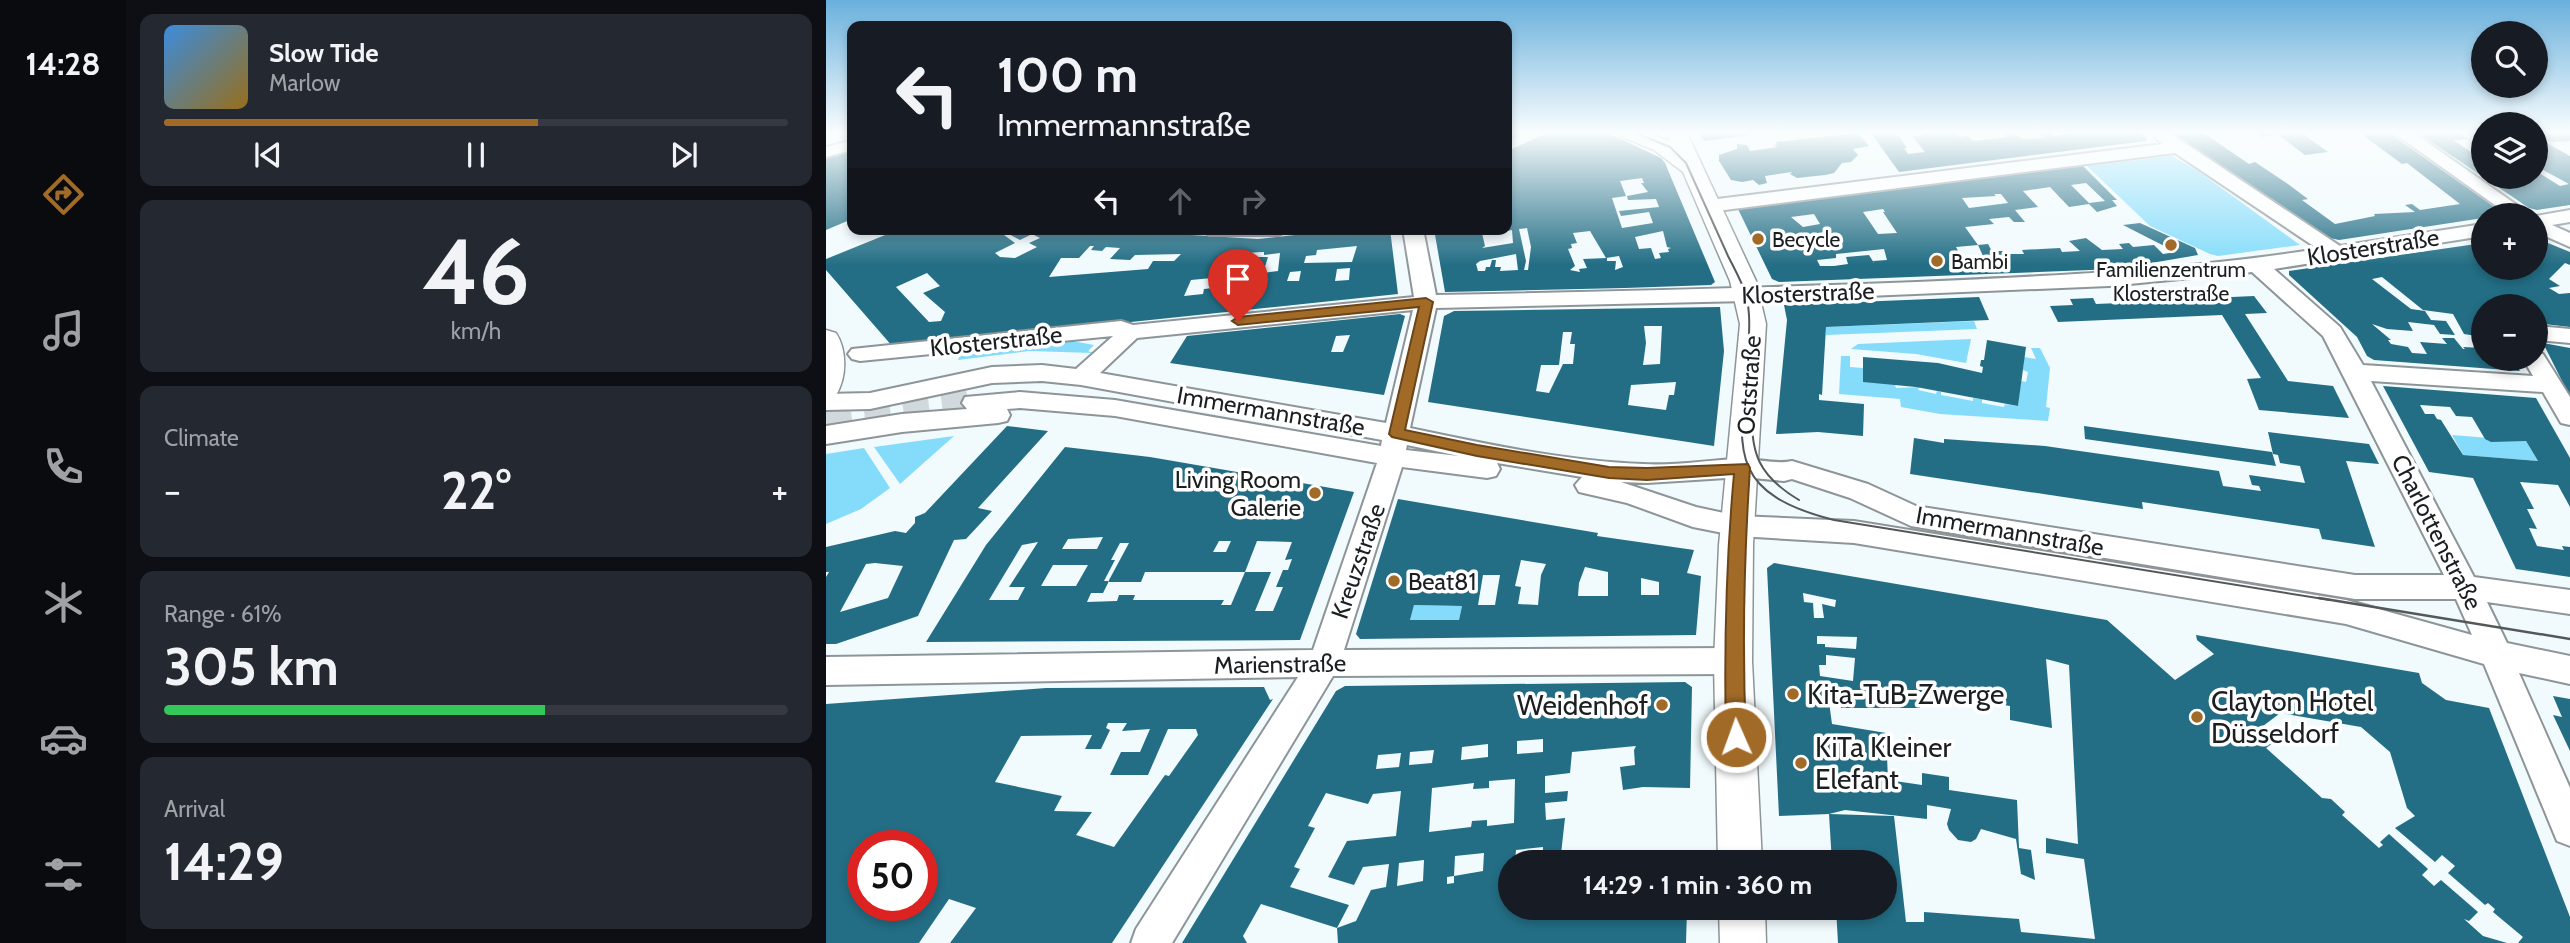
<!DOCTYPE html>
<html lang="en">
<head>
<meta charset="utf-8">
<style>
  body { margin:0; font-family:Cabin,sans-serif; background:#242831; color:#f1f3f6; height:100vh; display:flex; flex-direction:column; font-size:26px; white-space:nowrap }
  * { box-sizing:border-box; margin:0 }
  p { font-size:23px; color:#9ea1a6 }
  .icon { flex:none; width:38px; height:38px; fill:none; stroke:currentColor; stroke-width:2; stroke-linecap:round; stroke-linejoin:round }
  .map { position:relative; flex:1; overflow:hidden }
  .drawer { display:flex; flex-direction:column; gap:14px; padding:14px; background:#0d0f14; width:700px }
  .drawer>* { flex:none }
  .top-card { position:absolute; left:21px; top:21px; width:665px; height:214px; border-radius:14px; box-shadow:0 4px 10px #0003; background:#171b24; color:#f1f3f6; overflow:hidden }
  .tools { position:absolute; left:1645px; top:21px; display:grid; gap:14px }
  .tools a { display:grid; place-items:center; width:77px; height:77px; border-radius:50%; background:#171b24; box-shadow:0 4px 10px #0003; font-size:35px }
  .speed { position:absolute; left:21px; top:830px; display:flex; gap:14px; font-size:35px; font-weight:700; text-align:center }
  .speed>* { display:grid; place-content:center; width:91px; height:91px; border-radius:50%; background:#171b24; box-shadow:0 4px 10px #0003; line-height:1 }
  .speed .limit { border:10px solid #d22; background:#fff; color:#111 }
  .pin { position:absolute; display:grid; place-items:center; width:60px; height:60px; color:#fff; margin:-72px -30px; border-radius:50% 50% 50% 0; rotate:-45deg; box-shadow:0 0 7px #0007 }
  .pin .icon { rotate:45deg }
  .me { position:absolute; width:77px; margin:-38px; rotate:358deg; stroke-linejoin:round; filter:drop-shadow(0 0 5px #0008) }
  .turn { display:flex; align-items:center; gap:24px; height:147px; padding:0 35px; font-size:32px }
  .turn .icon { width:91px; height:91px; stroke-width:2.5 }
  .turn b { display:block; font-size:49px; line-height:60px }
  .lanes { display:flex; align-items:center; height:66px; padding:0 35px; background:#0003; justify-content:center; gap:35px; direction:ltr }
  .lanes .off { opacity:.35 }
  .big { font-size:52px; font-weight:800; line-height:1.1 }
  .drawer .card { flex:1; display:flex; flex-direction:column; justify-content:center; gap:10px; min-width:0; padding:0 24px; border-radius:14px; background:#242831 }
  .drawer .dial { align-items:center; gap:0 }
  .dial b { font-size:91px; line-height:1 }
  .song { display:flex; align-items:center; gap:21px }
  .cover { width:84px; height:84px; border-radius:10px; background:linear-gradient(135deg,hsl(210 70% 55%),hsl(40 70% 35%)) }
  .played { height:7px; border-radius:4px; background:linear-gradient(90deg,#a26a27 60%,#363941 60%) }
  .keys { display:flex; justify-content:space-around; direction:ltr }
  .heat { display:flex; justify-content:space-between; align-items:center; font-size:38px; direction:ltr }
  .charge { height:10px; border-radius:5px; background:linear-gradient(90deg,#34c759 61%,#363941 0) }
  .trip { position:absolute; left:672px; top:850px; width:399px; height:70px; border-radius:35px; background:#171b24; box-shadow:0 4px 10px #0003; font-weight:800; line-height:70px; text-align:center }
  main { display:flex; flex:1; min-height:0 }
  .dock { display:flex; flex-direction:column; width:126px; justify-content:space-around; align-items:center; background:#090b0e; color:#9ea1a6 }
  .dock .icon { width:49px; height:49px }
  .dock .selected { color:#a26a27 }
  .dock b { font-size:32px; color:#f1f3f6 }
  .map>svg:first-child { display:block }
  .green { fill:#85dcfa }
  .building { fill:#236e85; fill-rule:evenodd }
  .lines { fill:none; stroke-linecap:round; stroke-linejoin:round }
  .minor-tunnel { stroke:#d1d9dc; stroke-width:26; stroke-dasharray:26 13; stroke-linecap:butt }
  .minor-casing { stroke:#8d9598; stroke-width:4 }
  .major-casing { stroke:#8d9598; stroke-width:3 }
  .minor { fill:#fff; fill-rule:evenodd }
  .major { fill:#fff; fill-rule:evenodd }
  .tram-far1 { stroke:#54585a; stroke-width:2 }
  .tram { stroke:#54585a; stroke-width:2.5 }
  .route { fill:#a26a27; stroke:#694519; stroke-width:2 }
  .poi-dot { fill:#a26a27; stroke:#fff; stroke-width:2.5 }
  .labels { text-anchor:middle; dominant-baseline:central; stroke-width:7; stroke-linejoin:round; paint-order:stroke }
  .far-poi-label { font-size:21px; fill:#1c1f21; stroke:#fff; text-anchor:start }
  .street-label { font-size:24px; fill:#1c1f21; stroke:#fff }
  .poi-label { font-size:24px; fill:#1c1f21; stroke:#fff; text-anchor:end }
  .near-poi-label { font-size:28px; fill:#1c1f21; stroke:#fff; text-anchor:start }
</style>
</head>
<body>
<main>
<nav class="dock">
<b>14:28</b>
<svg class="icon selected" aria-label="directions" viewBox="0 0 24 24"><path d="M12 3l9 9-9 9-9-9zM9 14v-3h6M13 9l2 2-2 2"/></svg>
<svg class="icon" aria-label="music" viewBox="0 0 24 24"><path d="M9 18V5l10-2v13"/><circle cx="6" cy="18" r="3"/><circle cx="16" cy="16" r="3"/></svg>
<svg class="icon" aria-label="phone" viewBox="0 0 24 24"><path d="M5 4h4l2 5-3 2q2 4 5 5l2-3 5 2v4C11 20 4 13 5 4z"/></svg>
<svg class="icon" aria-label="climate" viewBox="0 0 24 24"><path d="M12 3v18M4 7l16 10M4 17L20 7"/></svg>
<svg class="icon" aria-label="car" viewBox="0 0 24 24"><path d="M5 17H2v-5l4-1 3-4h7l3 4 3 1v5h-3M9 17h6M6 11h13"/><circle cx="7" cy="17" r="2"/><circle cx="17" cy="17" r="2"/></svg>
<svg class="icon" aria-label="filters" viewBox="0 0 24 24"><path d="M4 7h16M4 17h16"/><circle cx="9" cy="7" r="2"/><circle cx="15" cy="17" r="2"/></svg>
</nav>
<section class="drawer">
<div class="card">
<div class="song"><i class="cover"></i><div><b>Slow Tide</b><p>Marlow</p></div></div>
<div class="played"></div>
<div class="keys"><svg class="icon" aria-label="previous" viewBox="0 0 24 24"><path d="M18 5L8 12l10 7zM5 5v14"/></svg><svg class="icon" aria-label="pause" viewBox="0 0 24 24"><path d="M8 5v14M16 5v14"/></svg><svg class="icon" aria-label="next" viewBox="0 0 24 24"><path d="M6 5l10 7-10 7zM19 5v14"/></svg></div>
</div>
<div class="card dial"><b>46</b><p>km/h</p></div>
<div class="card"><p>Climate</p>
<div class="heat"><a>−</a><b class="big">22°</b><a>+</a></div>
</div>
<div class="card"><p>Range · 61%</p><b class="big">305 km</b><div class="charge"></div></div>
<div class="card"><p>Arrival</p><b class="big">14:29</b></div>
</section>
<div class="map">
<svg width="1744" height="943" viewBox="0 0 1744 943">
  <rect width="100%" height="100%" fill="#f1fafd"/>
  <path class="green" d="M1346,156L1372,171L1474,245L1392,256L1384,254L1324,226L1261,166Z
    M1148,321L1151,329L1000,335V327Z
    M1145,339L1140,363L1090,354L1025,349L1032,344Z
    M246,341L268,345L262,351L267,353L203,351L132,360L135,353Z
    M1205,348H1214L1224,368L1220,407L1224,408L1222,421L1114,414L1075,407L1074,399L1013,394L1015,356H1024V367L1037,368L1069,385L1070,388L1093,387L1092,390L1110,394L1111,391L1115,392V395L1147,401V398L1156,399V403L1178,407L1179,404L1192,406L1195,381L1200,382L1202,372L1197,370L1198,357L1210,359Z
    M1626,435L1700,441L1712,461L1637,455Z
    M128,436L74,484L48,447Z
    M38,448L64,488L35,509L0,524V454Z
    M588,605L636,606L633,620H584Z"/>
  <path class="building" d="M721,133H782L835,158L839,163L889,282L885,285L799,288L619,292L608,229H655L659,246L656,248L687,243L686,230L681,231V151ZM816,178L818,183H815L822,192L801,196L802,200L830,199L833,207L793,211L795,216L823,212L827,223L796,228L786,198L800,196L794,181ZM701,228L705,247L702,270H698L700,261L693,229ZM764,231L780,258L793,256L797,267L789,270L790,261H781V258L757,259L761,268L753,269L754,272L744,270L749,266L742,249L746,248L745,244L751,243L747,233ZM837,231L841,247L845,248L842,249L843,252L833,253L835,258L829,259L825,248L813,249L809,237ZM690,254L692,270L674,271L675,267H669L670,260H666L664,267H660L659,271H652L650,264L654,261Z
    M873,133H923L925,135L878,141Z
    M1032,133L1043,146L1027,149L1032,155L1025,162L1016,163L1008,173L999,175L971,178L964,174L966,172L939,176L941,183L933,185L927,180L916,182L905,180L893,161V155L911,149V144L921,145L924,151L952,147L948,146L951,144L950,142Z
    M1045,133H1070L1081,148H1078L1082,154L1099,152L1086,136L1098,135L1096,133H1130L1134,137L1142,136L1147,141L1181,137L1178,133H1189L1196,139L1219,138L1210,133H1225L1228,136L1246,133H1313L1321,138L1320,141L1073,172Z
    M1346,133H1375L1382,136L1423,164L1429,162L1462,184L1482,199L1476,200L1509,224L1549,216L1548,214L1589,212L1579,205L1586,204L1594,210L1634,204L1581,163L1576,164L1534,133H1563L1680,215H1657V218L1513,240L1504,238Z
    M1431,133H1476L1502,152L1479,155L1453,135L1436,137Z
    M1592,133H1634L1642,139L1627,140L1657,160V177H1680L1685,180H1692L1688,177H1710V171L1734,186L1743,184L1710,166V137L1744,156V205L1711,210L1703,208Z
    M1710,133H1744V141L1725,142L1710,136Z
    M26,151V219L0,230V159Z
    M1257,166L1291,200H1286L1291,206L1271,212L1263,204L1243,207L1224,187L1197,191L1212,207L1189,210L1199,222H1188L1183,217L1163,219L1168,224L1139,227L1152,245L1130,247L1137,260L1158,258L1152,245L1162,244L1169,257H1174L1171,251H1178L1180,254H1198L1196,250L1234,248L1236,252L1254,251L1243,241L1260,238L1276,250L1297,249L1293,244L1303,243L1307,247L1328,245L1337,254L1350,252L1297,225L1314,223L1369,248L1372,255L1290,269L953,282L946,279L912,209ZM1260,183L1279,201L1263,203L1245,185ZM1168,194H1175L1182,203L1143,208L1136,198L1170,196ZM1057,209L1059,212H1057L1071,233L1052,234L1037,212ZM988,214L994,224L977,227L965,217ZM1058,249L1061,260L1047,261L1048,263L1043,255L1020,257L1022,264L1008,266H994L991,260L1010,258V254Z
    M74,229H265L432,239L524,229H564L572,294L67,347L0,270V259ZM181,233L194,240L206,234L214,238L203,243L211,247L189,258L174,257L169,253L189,243L178,235ZM264,246H268L265,250L276,251L280,247L294,248L284,259L304,260L309,255L355,254L348,261H327L322,269L223,277L235,258H253ZM531,246L526,262L478,263L480,256L490,255L491,250ZM438,252V255L454,253L452,271L437,273L432,288L411,291L413,285L378,289L377,294L358,296L365,280L437,273L442,257H414L417,253ZM524,268L523,280L509,281L511,269ZM475,271L473,281H461L464,272ZM101,273L114,286L97,293L119,312L115,321L103,322L70,287Z
    M1710,238L1744,252V265L1739,263L1723,279L1734,286L1723,288L1733,294L1744,293V327L1710,323V306H1657V337L1638,334L1627,314L1597,310L1556,277L1546,279L1585,309L1599,311L1605,320L1620,321L1629,335L1614,334L1608,325L1582,322L1587,331L1561,329L1546,324L1565,340H1562L1565,344L1582,347L1586,353L1601,354L1594,342L1621,344L1616,338H1628L1637,349H1639L1637,347L1657,348V359H1687L1694,371L1548,360L1541,356L1531,337L1463,275V271L1657,243V268H1669L1675,272L1678,271L1674,268H1710Z
    M1402,293L1406,297L1428,296L1441,313L1419,314L1462,381L1507,386L1523,418L1433,410L1421,379L1435,378L1396,315L1232,322L1224,306L1247,305L1244,299L1267,298L1270,304L1316,302L1313,297L1335,296L1338,301L1383,299L1380,294Z
    M1153,297L1163,320L1000,327L996,395L993,394V400L1038,404L1037,436L992,432L950,434L961,320L958,305Z
    M894,307L898,351L888,446L602,402L618,316L628,311ZM818,326H836L834,364L817,365L820,343ZM737,332H746L744,344H749L747,364H737L723,393L710,391L715,365H733ZM850,382L848,395H843L840,410L802,405L805,385Z
    M574,314L579,316L558,395L344,363L361,336ZM524,335L517,352H505L510,336Z
    M1161,340L1200,347L1192,406L1090,387L1037,382V357L1112,363L1156,373L1157,367L1154,366L1155,360H1158Z
    M1717,343L1744,348V396L1739,387Z
    M1557,386L1710,398L1744,458V507L1732,485L1694,482L1708,509H1701L1711,529L1703,528L1711,546L1738,550L1736,546L1744,547V577L1690,569L1647,478L1603,472ZM1594,405L1624,407L1630,416L1646,417L1659,439L1665,442L1700,441L1712,461L1637,455L1615,420L1611,419L1608,414H1599Z
    M181,426L222,431L152,508L166,511L140,539L128,540L92,616L10,644H0V577L3,572H0V547L69,531L80,533L89,523V517L99,513ZM49,563L77,566L62,598L14,612L40,564Z
    M1258,426L1446,452L1450,466L1259,439Z
    M1442,432L1543,444L1553,464L1520,461L1549,547L1496,539L1493,529L1316,502L1317,509L1084,474L1088,438L1118,443V439L1219,446L1393,471L1397,486L1435,491L1433,486L1426,485L1423,475L1479,483L1474,466L1454,463L1452,455L1447,454Z
    M239,447L324,457L528,492L474,640L100,642L160,545ZM277,537L271,549H236L242,539ZM393,541H405L400,552H387ZM431,541L466,542L459,560L466,559L462,570H457L450,587H457L447,611H429L445,572H419L405,605H395L398,600H307L309,595H293L291,601L261,602L265,593H277L283,581H278L289,560H285L294,543H303L282,582H315L319,572H419ZM212,542L183,587H199L192,600H163L196,545ZM227,565H262L250,586H215Z
    M572,499L772,533L771,536L868,550L861,573L875,576L870,635L534,639L530,634ZM695,560L720,564L715,575L712,605L692,604L695,587L689,586ZM759,567L782,572V596H752L753,583ZM657,575H674L669,605H652ZM815,578L833,582V595H815ZM588,605L636,606L633,620H584Z
    M948,563L1281,620L1349,680L1388,654L1371,640L1370,635L1593,673L1596,683L1620,700L1663,708L1744,917V943H1692L1697,937L1667,912L1669,909L1662,903L1659,905L1622,873L1629,866L1616,855L1609,862L1569,828L1589,816L1581,808L1564,752L1535,727L1460,714L1454,709L1450,711L1453,714L1425,735L1431,741L1438,736L1447,743L1440,748L1496,798L1505,799L1519,812L1516,815L1553,848L1557,845L1554,842L1563,834L1602,869L1596,875L1608,886L1615,880L1652,912L1643,921L1638,919L1657,936L1681,943H1012L1010,908H1059V863H1006L1003,814L953,816L941,568ZM977,593L1010,600L1009,607L996,604L998,618H988L987,603L978,602ZM991,636L1031,637L1030,649L999,647V644H991ZM1000,655L1029,658L1027,681L994,676L993,665H1000ZM1220,659L1243,665L1252,844L1220,838V853L1258,859L1269,939L1195,932L1193,919L1098,912V922H1080L1068,816L1003,814L1019,810L1101,819V805L1125,809L1121,824L1123,830L1132,840L1145,842L1150,839L1155,829L1190,839L1195,874L1209,880L1205,850L1193,848L1191,800L1123,790V777L1096,773V785L1062,780L1060,733L1006,724L1002,695H1014L1015,708H1094V692L1184,706V720L1226,728Z
    M859,682L866,687L864,788L817,787L797,790L794,767L809,765L808,750L810,746L746,752L744,773L719,776V793L742,791L741,801L719,803L720,820L739,818L734,863H717V847L690,850L689,863H684V908H861L860,943H512L511,928L435,904L417,936L421,943H356L510,691L519,686ZM717,739V752L691,754V741ZM662,744V757L635,760L636,747ZM608,750L606,763L583,765L584,752ZM575,753L573,767L550,769L552,755ZM689,779L688,823L661,826V820L646,821L645,827L603,832L606,788L648,783L647,789L663,788V781ZM575,791L570,836L521,841L502,877L528,885L537,867L563,864L560,887L545,890L530,921L511,928L523,905L464,887L474,869L468,867L489,828L482,826L500,793L542,804L547,794ZM658,853L657,871L628,876V883L621,884V877L628,876L629,856ZM598,860L597,881L571,886L573,863Z
    M438,687L444,700L447,699L286,943H124L150,908L123,899L93,943H0V704L220,688ZM282,723H301L296,731L324,729L314,752H295L284,775H322L342,729H370L372,735L343,776L339,775L288,847L250,835L266,812L228,811L236,796L169,782L195,736L266,735L259,749H275L284,730L280,728ZM37,845H96V905H37Z
    M1727,696L1744,699V751L1727,715L1736,717Z"/>
  <g class="lines">
    <path class="minor-tunnel" d="M0,421L148,403"/>
    <g class="minor-casing">
      <path id="minor" d="M681,133H693L681,139Z
        M1333,133H1344L1514,246L1657,224V236L1448,269L1514,327L1537,365L1707,376L1697,359H1710V352L1717,354L1744,397V425L1735,423L1717,392L1545,381L1648,577L1744,590V614L1661,602L1681,643L1744,656V684L1693,673L1744,788V846L1731,841L1658,664L1520,624L1028,543L912,536L867,527L801,503L753,492L749,485L756,477L671,463L674,469L670,476L661,478L576,467L518,650L907,648L918,652L923,661L918,670L907,674L507,676L346,943H305L310,929L472,677L0,685V657L487,650L551,463L289,416L194,408L181,409L184,415L181,421L172,423L76,432L0,444V426L76,414L141,409L136,403L139,397L194,392L289,400L555,446L556,440L255,385L216,381L166,383L44,409L0,410V394L44,393L166,367L216,365L250,369L287,336L34,361L26,359L22,354L26,349L295,321L307,325L588,297L577,229H597L610,295C770,292 931,288 1091,282C1226,276 1359,270 1492,249L1349,153L883,212L873,206L883,200L1336,144L1329,137ZM1426,272L1497,336L1618,575H1529L1090,506L1042,484L966,461C949,465 931,458 913,459C881,460 849,466 817,464C739,461 660,444 584,428L610,308L922,301L1283,286ZM587,310L560,423L274,373L311,338ZM581,445L633,456L580,450ZM916,477L958,481L966,479L1024,498L1085,526L1529,599H1630L1646,635L1520,600L1028,521L912,516L870,507L795,482L821,483Z
        M1568,133H1588L1705,215H1683Z
        M26,140V150L0,157V147Z
        M1744,210V222L1726,225L1744,233V247L1710,232V216Z
        M373,229H463L453,235H383Z
        M1710,326L1744,329V343L1710,340Z"/>
    </g>
    <g class="major-casing">
      <path id="major" d="M794,133H823L844,141L841,133H861L930,281L940,324L927,545L926,661L936,863H892L888,661L893,545L914,324L904,281L857,172L828,150L797,137Z
        M0,330L10,333C21,350 21,377 10,395L0,398Z
        M893,908H939L940,943H894Z"/>
    </g>
    <use href="#minor" class="minor"/>
    <use href="#major" class="major"/>
    <path class="tram-far1" d="M810,133L844,147L860,163C874,194 888,225 902,256C908,268 916,282 920,295C925,314 923,335 922,354C913,447 898,492 1008,520L1504,600
      M926,408C924,454 933,476 973,500"/>
    <path class="tram" d="M1493,598L1744,639"/>
  </g>
  <linearGradient id="sky" x2="0" y2="1"><stop stop-color="#69b0dc"/><stop offset="0.5" stop-color="#f9fdfe"/><stop offset="1" stop-color="#f9fdfe" stop-opacity="0"/></linearGradient>
  <rect width="1744" height="265" fill="url(#sky)"/>
  <path class="route" d="M600,298L607,302L579,430L651,445L783,467L821,468L922,464L924,468C918,558 916,647 920,737L917,743L910,746L903,743L900,737C898,649 900,562 908,474L821,480L783,478L651,456L566,437L563,434L593,307L412,325L406,321L412,317Z"/>
  <g class="poi-dot">
    <circle cx="932" cy="239" r="7"/>
    <circle cx="1345" cy="245" r="7"/>
    <circle cx="1111" cy="261" r="7"/>
    <circle cx="489" cy="493" r="7"/>
    <circle cx="568" cy="581" r="7"/>
    <circle cx="967" cy="694" r="7"/>
    <circle cx="836" cy="705" r="7"/>
    <circle cx="1371" cy="717" r="7"/>
    <circle cx="975" cy="763" r="7"/>
  </g>
  <g class="labels">
    <g class="far-poi-label">
      <text x="946" y="239">Becycle</text>
      <text x="1125" y="261">Bambi</text>
      <text x="1345" y="269" text-anchor="middle">Familienzentrum<tspan x="1345" dy="24">Klosterstraße</tspan></text>
    </g>
    <g class="street-label">
      <text transform="translate(1547 247) rotate(-9)">Klosterstraße</text>
      <text transform="translate(982 293) rotate(-2)">Klosterstraße</text>
      <text transform="translate(170 341) rotate(-6)">Klosterstraße</text>
      <text transform="translate(923 385) rotate(-86)">Oststraße</text>
      <text transform="translate(445 411) rotate(10)">Immermannstraße</text>
      <text transform="translate(1184 531) rotate(10)">Immermannstraße</text>
      <text transform="translate(1611 532) rotate(63)">Charlottenstraße</text>
      <text transform="translate(532 561) rotate(-71)">Kreuzstraße</text>
      <text transform="translate(454 664) rotate(-1)">Marienstraße</text>
    </g>
    <g class="poi-label">
      <text x="475" y="479">Living Room<tspan x="475" dy="28">Galerie</tspan></text>
      <text x="582" y="581" text-anchor="start">Beat81</text>
    </g>
    <g class="near-poi-label">
      <text x="981" y="694">Kita-TuB-Zwerge</text>
      <text x="1385" y="701">Clayton Hotel<tspan x="1385" dy="32">Düsseldorf</tspan></text>
      <text x="822" y="705" text-anchor="end">Weidenhof</text>
      <text x="989" y="747">KiTa Kleiner<tspan x="989" dy="32">Elefant</tspan></text>
    </g>
  </g>
</svg>
<div class="tools">
<a><svg class="icon" aria-label="search" viewBox="0 0 24 24"><circle cx="10" cy="10" r="6"/><path d="M15 15l6 6"/></svg></a>
<a><svg class="icon" aria-label="layers" viewBox="0 0 24 24"><path d="M12 4l9 5-9 5-9-5zM3 14l9 5 9-5"/></svg></a>
<a>+</a>
<a>−</a>
</div>
<div class="speed"><div class="limit">50</div></div>
<div class="pin" style="left:412px;top:321px;background:#d93025"><svg class="icon" aria-label="arrive" viewBox="0 0 24 24"><path d="M6 21V4h12l-3 4 3 4H6"/></svg></div>
<svg class="me" style="left:910px;top:737px" viewBox="-20 -20 40 40"><circle r="17" fill="#a26a27" stroke="#fff" stroke-width="3"/><path d="M0-11L8 9 0 5-8 9z" fill="#fff"/></svg>
<div class="trip">14:29 · 1 min · 360 m</div>
<div class="top-card">
<div class="turn"><svg class="icon" aria-label="left" viewBox="0 0 24 24"><path d="M17 20v-9H6M10 6l-5 5 5 5"/></svg><div><b>100 m</b>Immermannstraße</div></div>
<div class="lanes"><svg class="icon" aria-label="left" viewBox="0 0 24 24"><path d="M17 20v-9H6M10 6l-5 5 5 5"/></svg><svg class="icon off" aria-label="ahead" viewBox="0 0 24 24"><path d="M12 20V5M6 11l6-6 6 6"/></svg><svg class="icon off" aria-label="right" viewBox="0 0 24 24"><path d="M7 20v-9h11M14 6l5 5-5 5"/></svg></div>
</div>
</div>
</main>
</body>
</html>
